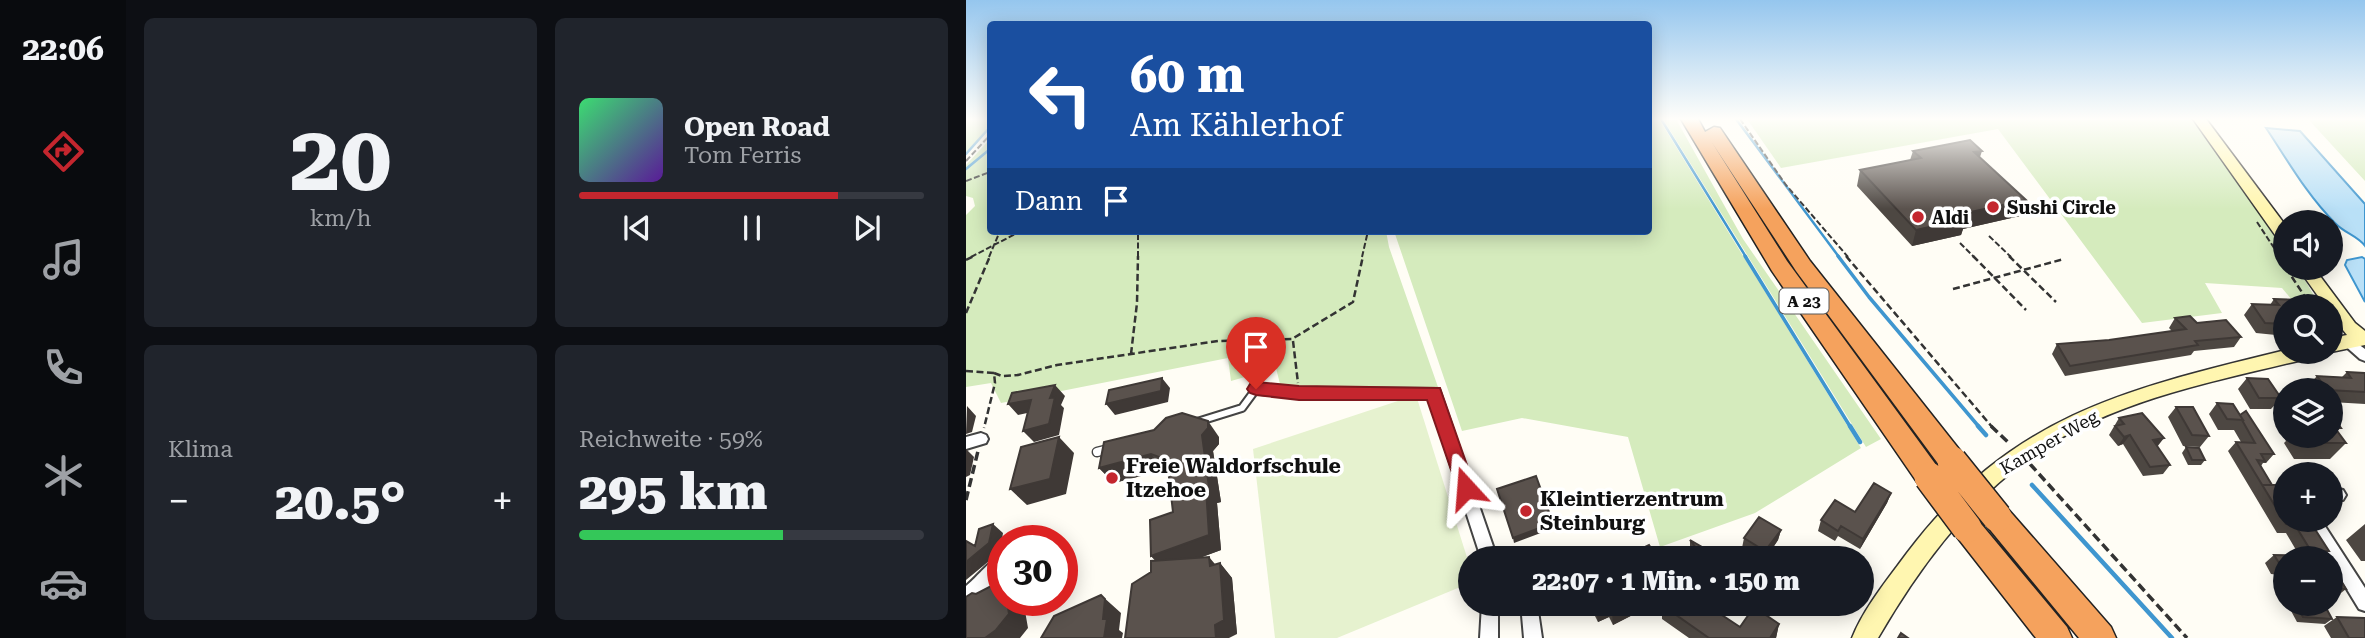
<!DOCTYPE html>
<html lang="de">
<head>
<meta charset="utf-8">
<style>
  body { margin:0; font-family:"Roboto Serif",serif; background:#20242c; color:#f1f3f6; height:100vh; display:flex; flex-direction:column; font-size:26px; white-space:nowrap }
  * { box-sizing:border-box; margin:0 }
  p { font-size:23px; color:#9ea1a6 }
  .icon { flex:none; width:38px; height:38px; fill:none; stroke:currentColor; stroke-width:2; stroke-linecap:round; stroke-linejoin:round }
  .map { position:relative; flex:1; overflow:hidden }
  .side { display:flex; flex-direction:column; gap:18px; padding:18px; background:#0d0f14; width:840px }
  .side>* { flex:none }
  .top-card { position:absolute; left:21px; top:21px; width:665px; height:214px; border-radius:7px; box-shadow:0 4px 18px #0003; background:#1a4fa0; color:#fff; overflow:hidden }
  .buttons { position:absolute; left:1307px; top:210px; display:grid; gap:14px }
  .buttons a { display:grid; place-items:center; width:70px; height:70px; border-radius:50%; background:#171b24; box-shadow:0 4px 18px #0003; font-size:35px }
  .speed { position:absolute; left:21px; top:525px; display:flex; gap:14px; font-size:35px; font-weight:700; text-align:center }
  .speed>* { display:grid; place-content:center; width:91px; height:91px; border-radius:50%; background:#171b24; box-shadow:0 4px 18px #0003; line-height:1 }
  .speed .limit { border:10px solid #d22; background:#fff; color:#111 }
  .pin { position:absolute; display:grid; place-items:center; width:60px; height:60px; color:#fff; margin:-72px -30px; border-radius:50% 50% 50% 0; rotate:-45deg; box-shadow:0 0 7px #0007 }
  .pin .icon { rotate:45deg }
  .me { position:absolute; width:77px; margin:-38px; rotate:341deg; stroke-linejoin:round; filter:drop-shadow(0 0 5px #0008) }
  .turn { display:flex; align-items:center; gap:24px; height:147px; padding:0 28px; font-size:32px }
  .turn .icon { width:91px; height:91px; stroke-width:2.5 }
  .turn b { display:block; font-size:49px; line-height:60px }
  .then { display:flex; align-items:center; height:66px; padding:0 28px; background:#0003; gap:14px; font-size:26px }
  .big { font-size:52px; font-weight:800; line-height:1.1 }
  .side .card { flex:1; display:flex; flex-direction:column; justify-content:center; gap:10px; min-width:0; padding:0 24px; border-radius:10px; background:#20242c }
  .side .dial { align-items:center; gap:0 }
  .dial b { font-size:91px; line-height:1 }
  .song { display:flex; align-items:center; gap:21px }
  .cover { width:84px; height:84px; border-radius:10px; background:linear-gradient(135deg,hsl(140 70% 55%),hsl(270 70% 35%)) }
  .played { height:7px; border-radius:4px; background:linear-gradient(90deg,#c4262e 75%,#363941 75%) }
  .keys { display:flex; justify-content:space-around; direction:ltr }
  .heat { display:flex; justify-content:space-between; align-items:center; font-size:38px; direction:ltr }
  .charge { height:10px; border-radius:5px; background:linear-gradient(90deg,#34c759 59%,#363941 0) }
  .side .tiles { flex:1; display:grid; gap:18px; grid-template-columns:repeat(2,1fr) }
  .trip { position:absolute; left:492px; top:546px; width:416px; height:70px; border-radius:35px; background:#171b24; box-shadow:0 4px 18px #0003; font-weight:800; line-height:70px; text-align:center }
  main { display:flex; flex:1; min-height:0 }
  .menu { display:flex; flex-direction:column; width:126px; justify-content:space-around; align-items:center; background:#090b0e; color:#9ea1a6 }
  .menu .icon { width:49px; height:49px }
  .menu .on { color:#c4262e }
  .menu b { font-size:32px; color:#f1f3f6 }
  .map>svg:first-child { display:block }
  .green { fill:#d5ebbd }
  .pitch { fill:#e6f2cf }
  .water { fill:#b9e0f7; stroke:#3f96cf; stroke-width:2 }
  .lines { fill:none; stroke-linecap:round; stroke-linejoin:round }
  .stream-far2 { stroke:#3f96cf; stroke-width:2.5 }
  .stream-far1 { stroke:#3f96cf; stroke-width:3.5 }
  .stream { stroke:#3f96cf; stroke-width:4.5 }
  .lane-far1-casing { stroke:#444; stroke-width:10 }
  .lane-casing { stroke:#444; stroke-width:11 }
  .street-casing { stroke:#444; stroke-width:4 }
  .secondary-casing { stroke:#333; stroke-width:3 }
  .highway-casing { stroke:#222; stroke-width:3 }
  .path-far2 { stroke:#333; stroke-width:2; stroke-dasharray:6 2.5; stroke-linecap:butt }
  .path-far1 { stroke:#333; stroke-width:2.5; stroke-dasharray:7 3.5; stroke-linecap:butt }
  .path { stroke:#333; stroke-width:3.5; stroke-dasharray:9 4.5; stroke-linecap:butt }
  .lane-far1 { stroke:#fff; stroke-width:6 }
  .lane { stroke:#fff; stroke-width:8 }
  .street { fill:#fff; fill-rule:evenodd }
  .secondary { fill:#fff6b0; fill-rule:evenodd }
  .highway { fill:#f5a25d; fill-rule:evenodd }
  .highway-bridge-casing { stroke:#222; stroke-width:32; stroke-linecap:butt }
  .highway-bridge { stroke:#f5a25d; stroke-width:29 }
  .wall { fill:#4d4742 }
  .shaded-wall { fill:#3f3936 }
  .building { fill:#5a524d; stroke:#3f3936; stroke-width:2 }
  .route { fill:#c4262e; stroke:#7f191e; stroke-width:2 }
  .poi-dot { fill:#c4262e; stroke:#fff; stroke-width:2.5 }
  .labels { text-anchor:middle; dominant-baseline:central; stroke-width:7; stroke-linejoin:round; paint-order:stroke }
  .shield { fill:#fff; stroke:#585858; stroke-width:2 }
  .shield-label { font-size:16px; font-weight:bold; fill:#111 }
  .poi-label { font-size:18px; font-weight:bold; fill:#111; stroke:#fff; text-anchor:start }
  .street-label { font-size:18px; fill:#111; stroke:#fff }
  .near-poi-label { font-size:21px; font-weight:bold; fill:#111; stroke:#fff; text-anchor:start }
</style>
</head>
<body>
<main>
<nav class="menu">
<b>22:06</b>
<svg class="icon on" aria-label="directions" viewBox="0 0 24 24"><path d="M12 3l9 9-9 9-9-9zM9 14v-3h6M13 9l2 2-2 2"/></svg>
<svg class="icon" aria-label="music" viewBox="0 0 24 24"><path d="M9 18V5l10-2v13"/><circle cx="6" cy="18" r="3"/><circle cx="16" cy="16" r="3"/></svg>
<svg class="icon" aria-label="phone" viewBox="0 0 24 24"><path d="M5 4h4l2 5-3 2q2 4 5 5l2-3 5 2v4C11 20 4 13 5 4z"/></svg>
<svg class="icon" aria-label="climate" viewBox="0 0 24 24"><path d="M12 3v18M4 7l16 10M4 17L20 7"/></svg>
<svg class="icon" aria-label="car" viewBox="0 0 24 24"><path d="M5 17H2v-5l4-1 3-4h7l3 4 3 1v5h-3M9 17h6M6 11h13"/><circle cx="7" cy="17" r="2"/><circle cx="17" cy="17" r="2"/></svg>
</nav>
<section class="side">
<div class="tiles">
<div class="card dial"><b>20</b><p>km/h</p></div>
<div class="card">
<div class="song"><i class="cover"></i><div><b>Open Road</b><p>Tom Ferris</p></div></div>
<div class="played"></div>
<div class="keys"><svg class="icon" aria-label="previous" viewBox="0 0 24 24"><path d="M18 5L8 12l10 7zM5 5v14"/></svg><svg class="icon" aria-label="pause" viewBox="0 0 24 24"><path d="M8 5v14M16 5v14"/></svg><svg class="icon" aria-label="next" viewBox="0 0 24 24"><path d="M6 5l10 7-10 7zM19 5v14"/></svg></div>
</div>
<div class="card"><p>Klima</p>
<div class="heat"><a>−</a><b class="big">20.5°</b><a>+</a></div>
</div>
<div class="card"><p>Reichweite · 59%</p><b class="big">295 km</b><div class="charge"></div></div>
</div>
</section>
<div class="map">
<svg width="1399" height="638" viewBox="0 0 1399 638">
  <rect width="100%" height="100%" fill="#fffdf5"/>
  <path class="green" d="M0,119H24V126L0,152Z
    M683,119H693L895,448L789,513L694,547L662,437L556,418L496,431L428,231H682Z
    M697,119H710L777,239L915,439L900,447Z
    M781,119H1228L1319,248L1320,268H1332L1354,306H1331L1316,288L1239,283L1256,313L1176,323L1032,129L815,168Z
    M1342,119H1399V181Z
    M24,139V231H420L423,247L472,387L315,388L310,368L265,381L262,358L35,403L25,383L0,387V215L9,206L7,198L0,196V165Z"/>
  <path class="pitch" d="M450,395L504,567V583L371,638H309L287,449Z"/>
  <path class="water" d="M1300,128L1334,131L1399,204V246C1392,236 1378,233 1369,223C1341,195 1322,161 1300,128Z
    M1396,257L1399,259V302L1379,265L1381,260Z"/>
  <g class="lines">
    <path class="stream-far2" d="M695,119L780,257
      M770,119L873,257
      M0,154L24,127
      M0,169L24,149"/>
    <path class="stream-far1" d="M779,256L885,428
      M872,256L903,297L1014,428"/>
    <path class="stream" d="M884,426L894,442
      M1012,426L1020,435
      M1066,485L1206,638"/>
    <g class="lane-far1-casing">
      <path id="lane-far1" d="M231,422L276,408L290,389"/>
    </g>
    <g class="lane-casing">
      <path id="lane" d="M131,452L143,449"/>
    </g>
    <g class="street-casing">
      <path id="street" d="M1381,336L1399,349V361L1394,359L1377,344L1375,341L1377,338Z
        M290,384L333,388L473,389L531,558H515L463,398H333L285,393L283,389L285,385Z
        M15,433L20,435L22,439L20,443L0,449V437Z
        M1365,487L1377,490L1380,495L1377,500L1365,501Z
        M1339,520H1355L1399,588V611L1393,609L1365,563V558H1362Z
        M27,561L33,564L35,569L26,585L0,604V586C8,580 21,564 27,561Z
        M516,604H532V638H514Z
        M555,604H571L576,638H558Z"/>
    </g>
    <g class="secondary-casing">
      <path id="secondary" d="M1227,119H1240L1320,226V243L1314,242Z
        M1332,268H1348L1389,323L1399,331V345L1365,352V338L1381,335L1365,315V306H1359Z
        M1320,350L1349,352L1346,357L1340,359C1246,382 1141,401 1061,460C998,506 951,571 912,638H886C898,608 921,580 941,553C1045,415 1160,389 1320,350Z"/>
    </g>
    <g class="highway-casing">
      <path id="highway" d="M715,119H732L739,132L748,127L754,128L844,261L996,453L999,461L996,469L986,472L976,469L830,271L745,141L821,261L973,469L977,477L973,485L963,489L953,485L806,271Z
        M1031,504L1041,508L1145,627L1150,638H1113L1021,526L1017,517L1021,508Z
        M1001,515L1011,519L1101,627L1106,638H1070L991,537L987,528L991,519Z"/>
    </g>
    <path class="path-far2" d="M774,119L820,185L882,257
      M0,161L24,135
      M0,181L24,172
      M1291,222L1314,257
      M1023,236L1045,257
      M994,243L1008,257
      M5,257L55,231
      M23,257L34,231
      M172,257V231
      M396,257L402,231"/>
    <path class="path-far1" d="M880,256L1027,428
      M1007,256L1060,310
      M1043,256L1090,302
      M1313,256L1320,266
      M0,260L8,256
      M1320,268L1345,306
      M987,289L1098,259
      M0,313L24,256
      M327,341L332,383
      M165,354L171,303L172,256
      M0,371L28,373L29,383L18,428
      M28,373L36,376L52,375L91,365L252,341L326,339L387,302L397,256"/>
    <path class="path" d="M1025,426L1044,444
      M1064,464L1221,638
      M0,500L12,451"/>
    <use href="#lane-far1" class="lane-far1"/>
    <use href="#lane" class="lane"/>
    <use href="#street" class="street"/>
    <use href="#secondary" class="secondary"/>
    <use href="#highway" class="highway"/>
    <g class="highway-bridge-casing">
      <path id="highway-bridge" d="M986,461L1031,517
        M963,477L1001,528"/>
    </g>
    <use href="#highway-bridge" class="highway-bridge"/>
  </g>
  <path class="wall" d="M947,151L1014,158L1060,200L1054,216L997,229L995,235L946,246L891,186L894,170L944,160Z
    M1308,299L1320,306V328H1315L1310,335L1290,333L1278,315L1286,304L1304,305Z
    M1209,318L1275,337L1268,347L1228,351L1225,355L1099,376L1086,354L1091,344L1143,340L1206,331L1203,328Z
    M1381,372L1399,373V404L1365,402V390H1343L1341,387L1351,376L1376,377Z
    M1281,378L1315,398L1305,409H1284L1272,389Z
    M1251,403L1274,415L1308,454L1300,463H1297L1295,466L1306,485L1343,520L1363,551L1359,554L1362,558H1320V585L1314,575L1305,574L1299,563L1308,555H1333L1320,533H1311L1262,451L1270,442H1275L1268,430H1252L1243,414Z
    M1210,407L1243,436L1234,447L1217,446L1202,417Z
    M1365,414L1375,428L1371,431L1380,443L1364,459H1328L1318,443L1320,441L1310,426L1320,416V436H1365Z
    M1153,418L1191,447L1204,465L1197,474L1177,476L1157,444L1152,446L1143,435Z
    M188,430L253,437V444L247,451L255,502L251,503L255,550L233,558L249,565L254,563L266,578L271,634L185,572L189,560L185,556L207,512L202,471L198,470L148,483L133,468Z
    M1220,447L1239,460L1235,465H1222L1216,453Z
    M925,493L921,503L894,549L872,536L869,541L852,531L855,520L889,512Z
    M1399,524V561H1395L1380,540Z
    M815,530L812,540L800,558H792L776,548L778,538Z
    M724,540L755,558H726L724,555Z
    M1365,564L1380,589L1370,597H1365Z
    M623,604H688L647,625L643,617L632,622Z
    M1330,604L1366,619L1359,624L1331,622L1324,609Z
    M696,605L724,615L774,627L813,624L810,638H723L696,619Z
    M1371,617L1399,638H1365L1358,626Z"/>
  <path class="shaded-wall" d="M1016,151L1011,166L1008,152Z
    M1060,200L1054,216L997,229L995,235L946,246L950,230L996,214Z
    M196,378L204,388L202,402L149,415L140,404Z
    M89,385L99,396L95,405L98,408L93,435L68,442L57,431L84,398Z
    M65,400L75,410L52,415L42,404Z
    M1,406L10,416L6,432L0,434Z
    M242,421L253,437V444L247,451L255,502L251,503L255,550L199,571L185,556L243,535L236,435Z
    M1164,435L1157,444L1152,446L1158,437Z
    M93,437L108,453L100,494L61,505L44,489Z
    M1198,438L1191,447L1187,440Z
    M0,449L8,457L4,475L0,477Z
    M185,454L198,470L148,483L133,468Z
    M925,493L921,503L894,549L897,539Z
    M587,523L588,528L548,543L547,538Z
    M27,524L37,533L34,552L0,580V562Z
    M815,530L812,540L800,558H798L799,551Z
    M243,557L254,570V563L266,578L271,634L263,638H250Z
    M135,595L155,613L153,630L157,633L156,638H138Z
    M41,600H64L65,608L59,611L62,628L54,638H19Z
    M639,604H641L643,617L632,622L630,608Z
    M660,604H688L647,625L646,612Z
    M813,624L810,638H804Z"/>
  <path class="building" d="M1004,140L1016,151L1008,152L1060,200L996,214L1000,219L950,230L894,170L955,158L947,151Z
    M1308,299L1337,300L1342,306H1320V317H1314L1319,324L1299,323L1286,304L1313,305Z
    M1224,316L1231,323L1260,320L1275,337L1229,341L1232,345L1104,366L1091,344L1143,340L1220,329L1209,318Z
    M1381,372L1399,373V392L1361,390L1351,376L1385,378Z
    M196,378L195,391L140,404L143,390Z
    M1281,378L1302,379L1315,398H1293Z
    M89,385L84,398L89,397L83,424L57,431L65,400L42,404L46,393Z
    M1251,403L1267,404L1277,420L1261,419Z
    M1210,407H1227L1243,436L1226,435Z
    M1280,411L1308,454H1295L1299,461L1291,460L1306,485H1297H1320V520H1343L1363,551H1357L1362,558H1320V566H1315L1308,555L1348,556L1329,525L1320,524L1270,442L1289,443L1276,420H1277L1274,415Z
    M216,413L242,421V428L236,435L243,487L240,488L243,535L185,556L184,520L207,512L201,460L185,454L133,468L138,442L188,430L200,418Z
    M1176,413L1198,438L1187,440L1204,465L1184,467L1164,435L1158,437L1149,426L1158,424L1153,418Z
    M1365,414L1375,428H1369L1380,443H1343L1339,436H1365Z
    M93,437L84,479L44,489L55,447Z
    M1220,447L1233,448L1239,460H1226Z
    M570,476L587,523L547,538L531,489Z
    M908,483L925,493L897,539L875,526L872,531L855,520L869,500L889,512Z
    M793,517L815,530L799,551L778,538Z
    M27,524L23,543L0,562V541L9,546L13,529Z
    M724,540L755,558H731L734,553Z
    M683,545L691,558H656Z
    M243,557L244,566L254,563L258,620L249,625L250,638H159L166,584L185,572V561Z
    M1365,564L1380,589L1365,588Z
    M37,580V600H41L43,614L30,630L19,638H0V597L6,593L10,594Z
    M135,595L139,599L137,619H141L138,638H75L88,616Z
    M628,604H639L630,608Z
    M642,604H660L646,612Z
    M697,604H717L724,615L742,606L774,627L788,607L813,624L804,638H743L696,605Z
    M1330,604L1359,606L1366,619L1337,617Z
    M1371,617L1399,618V638H1383Z
    M935,633L942,638H932Z"/>
  <linearGradient id="sky" x2="0" y2="1"><stop stop-color="#95c6ee"/><stop offset="0.57" stop-color="#fffefa"/><stop offset="1" stop-color="#fffefa" stop-opacity="0"/></linearGradient>
  <rect width="1399" height="209" fill="url(#sky)"/>
  <path class="route" d="M290,382L333,386L474,388L509,488L506,493L500,496L493,493L461,400H333L290,395L284,393L281,389L284,384Z"/>
  <g class="poi-dot">
    <circle cx="1027" cy="207" r="7"/>
    <circle cx="952" cy="217" r="7"/>
    <circle cx="146" cy="478" r="7"/>
    <circle cx="560" cy="511" r="7"/>
  </g>
  <g class="labels">
    <rect class="shield" x="813.5" y="288.5" width="49" height="25" rx="5"/>
    <g class="shield-label">
      <text x="838" y="301">A 23</text>
    </g>
    <g class="poi-label">
      <text x="1041" y="207">Sushi Circle</text>
      <text x="966" y="217">Aldi</text>
    </g>
    <g class="street-label">
      <text transform="translate(1083 442) rotate(-30)">Kamper Weg</text>
    </g>
    <g class="near-poi-label">
      <text x="160" y="466">Freie Waldorfschule<tspan x="160" dy="24">Itzehoe</tspan></text>
      <text x="574" y="499">Kleintierzentrum<tspan x="574" dy="24">Steinburg</tspan></text>
    </g>
  </g>
</svg>
<div class="buttons">
<a><svg class="icon" aria-label="sound" viewBox="0 0 24 24"><path d="M4 9h4l5-4v14l-5-4H4zM17 9q2 3 0 6"/></svg></a>
<a><svg class="icon" aria-label="search" viewBox="0 0 24 24"><circle cx="10" cy="10" r="6"/><path d="M15 15l6 6"/></svg></a>
<a><svg class="icon" aria-label="layers" viewBox="0 0 24 24"><path d="M12 4l9 5-9 5-9-5zM3 14l9 5 9-5"/></svg></a>
<a>+</a>
<a>−</a>
</div>
<div class="speed"><div class="limit">30</div></div>
<div class="pin" style="left:290px;top:389px;background:#d93025"><svg class="icon" aria-label="arrive" viewBox="0 0 24 24"><path d="M6 21V4h12l-3 4 3 4H6"/></svg></div>
<svg class="me" style="left:500px;top:488px" viewBox="-20 -20 40 40"><path d="M0-17L14 15 0 8-14 15z" fill="#c4262e" stroke="#fff" stroke-width="4"/></svg>
<div class="trip">22:07 · 1 Min. · 150 m</div>
<div class="top-card">
<div class="turn"><svg class="icon" aria-label="left" viewBox="0 0 24 24"><path d="M17 20v-9H6M10 6l-5 5 5 5"/></svg><div><b>60 m</b>Am Kählerhof</div></div>
<div class="then">Dann<svg class="icon" aria-label="arrive" viewBox="0 0 24 24"><path d="M6 21V4h12l-3 4 3 4H6"/></svg></div>
</div>
</div>
</main>
</body>
</html>
